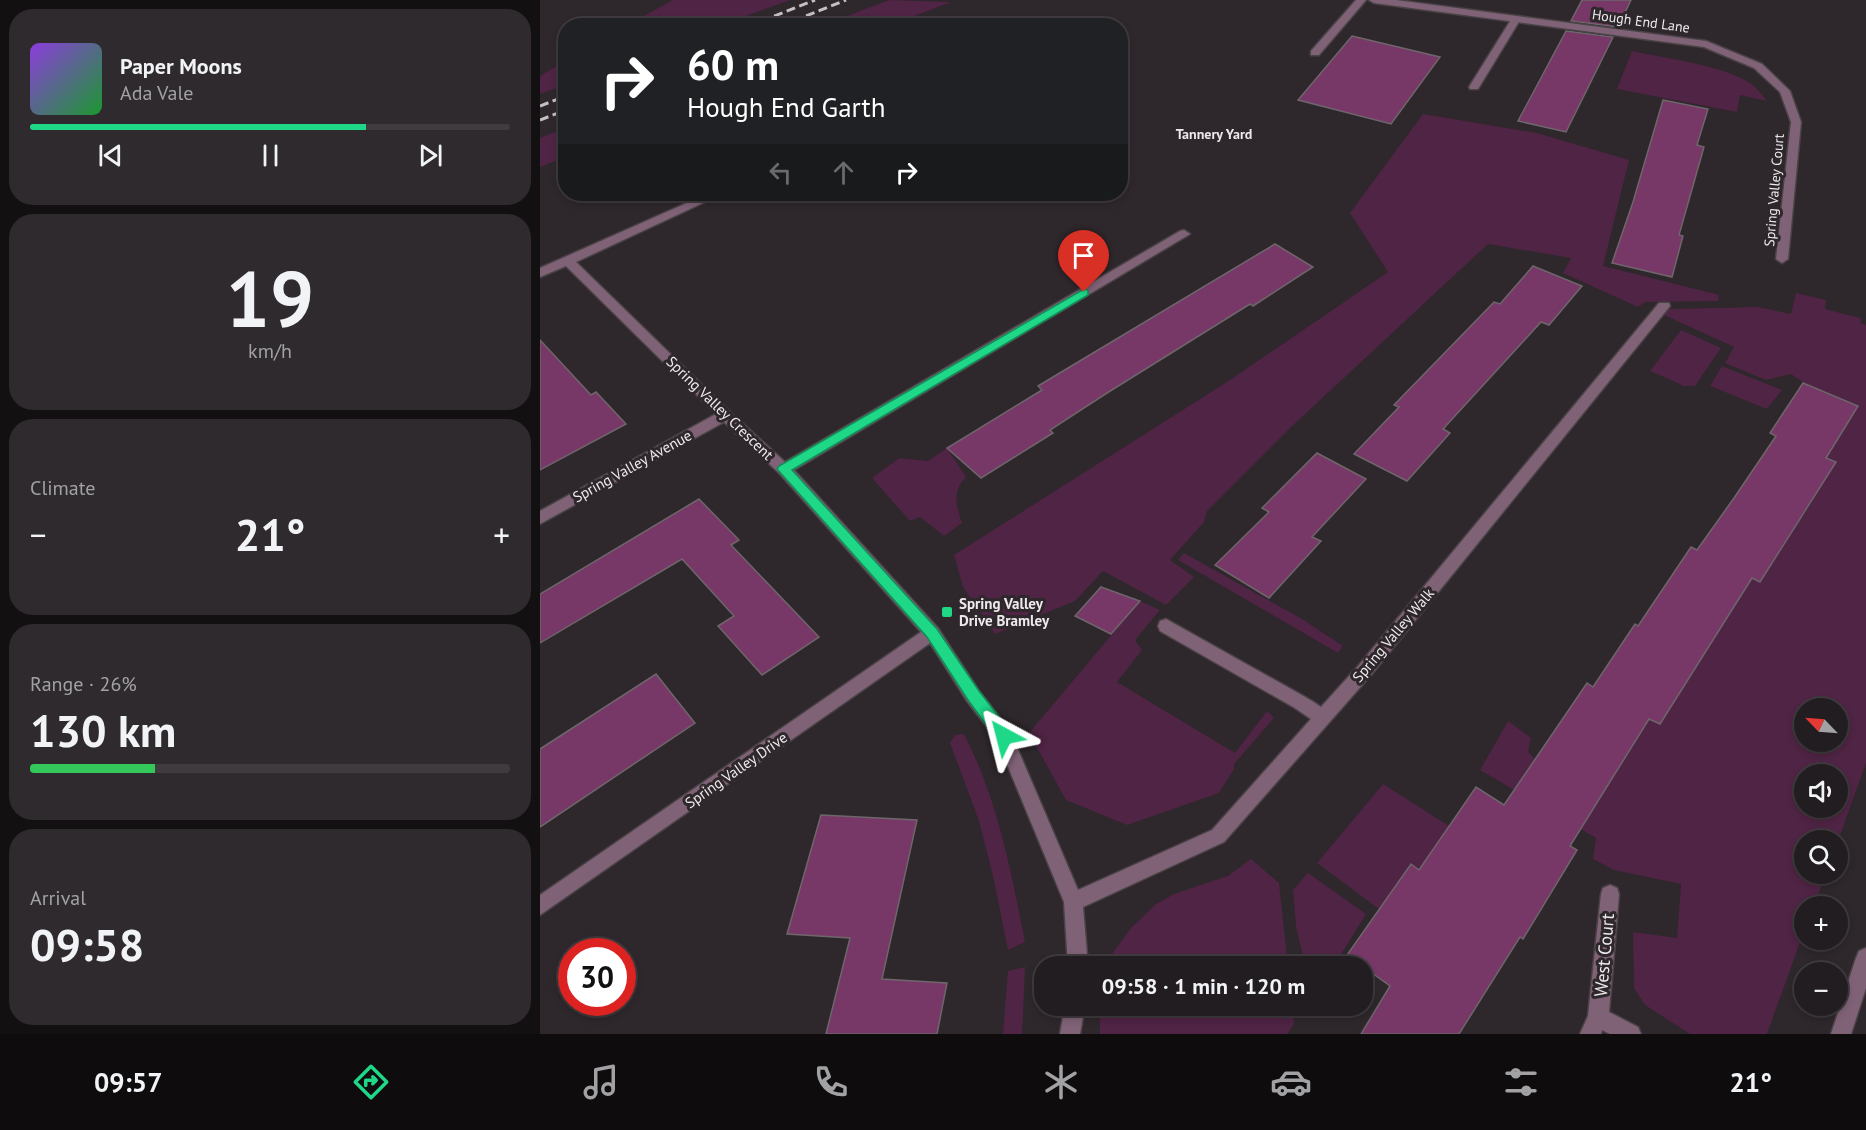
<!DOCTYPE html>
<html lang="en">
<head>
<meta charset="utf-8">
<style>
  body { margin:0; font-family:"PT Sans",sans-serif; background:#2e2a2d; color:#f1f3f6; height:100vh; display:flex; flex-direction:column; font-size:22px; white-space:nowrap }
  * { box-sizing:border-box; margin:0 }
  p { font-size:20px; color:#a2a2a5 }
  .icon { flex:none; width:33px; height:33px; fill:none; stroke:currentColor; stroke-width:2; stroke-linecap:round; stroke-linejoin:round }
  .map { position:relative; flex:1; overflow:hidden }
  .sheet { display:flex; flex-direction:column; gap:9px; padding:9px; background:#131012; width:540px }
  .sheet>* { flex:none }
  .hud { position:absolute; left:18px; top:18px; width:570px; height:183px; border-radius:24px; box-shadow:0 3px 9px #0003,0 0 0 2px #3f3b3e; background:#202124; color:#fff; overflow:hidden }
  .needle { width:39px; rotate:295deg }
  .fabs { position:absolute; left:1254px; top:698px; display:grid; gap:12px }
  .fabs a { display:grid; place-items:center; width:54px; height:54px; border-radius:50%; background:#221d20; box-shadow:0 3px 9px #0003,0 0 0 2px #3f3b3e; font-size:30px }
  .speed { position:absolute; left:18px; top:938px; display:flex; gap:12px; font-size:30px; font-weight:700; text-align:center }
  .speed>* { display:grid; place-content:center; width:78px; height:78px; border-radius:50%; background:#221d20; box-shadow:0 3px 9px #0003,0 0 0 2px #3f3b3e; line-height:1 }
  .speed .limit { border:9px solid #d22; background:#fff; color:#111 }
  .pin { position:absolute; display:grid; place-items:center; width:51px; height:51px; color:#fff; margin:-62px -26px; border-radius:50% 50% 50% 0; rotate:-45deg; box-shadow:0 0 6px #0007 }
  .pin .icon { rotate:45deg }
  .me { position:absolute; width:66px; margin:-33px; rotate:322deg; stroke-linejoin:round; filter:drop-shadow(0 0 4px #0008) }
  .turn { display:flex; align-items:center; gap:21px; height:126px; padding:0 30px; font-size:27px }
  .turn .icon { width:78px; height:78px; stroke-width:2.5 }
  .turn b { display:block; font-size:42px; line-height:51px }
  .lanes { display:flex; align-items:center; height:57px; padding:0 30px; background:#0003; justify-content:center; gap:30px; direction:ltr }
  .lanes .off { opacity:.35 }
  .big { font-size:45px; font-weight:700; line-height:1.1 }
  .sheet .card { flex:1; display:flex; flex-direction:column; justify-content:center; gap:9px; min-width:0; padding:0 21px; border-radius:24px; background:#2e2a2d }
  .sheet .dial { align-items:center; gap:0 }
  .dial b { font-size:78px; line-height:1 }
  .song { display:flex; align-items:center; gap:18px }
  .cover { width:72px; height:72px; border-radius:9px; background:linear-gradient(135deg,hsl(270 70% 55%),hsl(130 70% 35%)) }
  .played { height:6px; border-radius:3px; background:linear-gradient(90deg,#1ed888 70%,#3f3b3e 70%) }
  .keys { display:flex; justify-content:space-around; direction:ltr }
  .heat { display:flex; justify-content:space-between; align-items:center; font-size:33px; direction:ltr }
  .charge { height:9px; border-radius:4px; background:linear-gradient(90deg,#34c759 26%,#3f3b3e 0) }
  .trip { position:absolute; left:494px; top:956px; width:339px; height:60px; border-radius:24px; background:#221d20; box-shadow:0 3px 9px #0003,0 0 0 2px #3f3b3e; font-weight:700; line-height:60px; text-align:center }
  .dock { display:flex; height:96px; justify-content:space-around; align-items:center; background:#0e0c0d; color:#a2a2a5 }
  .dock .icon { width:42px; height:42px }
  .dock .active { color:#1ed888 }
  .dock b { font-size:27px; color:#f1f3f6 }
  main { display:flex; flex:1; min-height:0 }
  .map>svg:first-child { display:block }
  .green { fill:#4f2444; fill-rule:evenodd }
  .building { fill:#773868; stroke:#6e666b; stroke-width:1.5 }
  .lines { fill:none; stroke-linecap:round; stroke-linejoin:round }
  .lane-casing { stroke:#494246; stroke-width:3 }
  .street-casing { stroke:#494246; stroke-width:3 }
  .lane { fill:#806277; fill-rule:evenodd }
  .street { fill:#806277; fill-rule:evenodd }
  .rail { stroke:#c5c0c4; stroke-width:3; stroke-dasharray:9 4.5; stroke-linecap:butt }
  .route { fill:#1ed888; stroke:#148c58; stroke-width:1.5 }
  .poi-dot { fill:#1ed888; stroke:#2e272b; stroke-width:2 }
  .labels { text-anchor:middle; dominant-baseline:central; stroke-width:6; stroke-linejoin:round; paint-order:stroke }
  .far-street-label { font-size:14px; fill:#ede9ec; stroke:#2e272b }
  .far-neighbourhood-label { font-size:14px; font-weight:bold; fill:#ede9ec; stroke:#2e272b }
  .street-label { font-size:15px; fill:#ede9ec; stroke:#2e272b }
  .poi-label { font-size:15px; font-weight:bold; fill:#ede9ec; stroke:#2e272b; text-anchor:start }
  .near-street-label { font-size:18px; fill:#ede9ec; stroke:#2e272b }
</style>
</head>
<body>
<main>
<section class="sheet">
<div class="card">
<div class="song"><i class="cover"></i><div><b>Paper Moons</b><p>Ada Vale</p></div></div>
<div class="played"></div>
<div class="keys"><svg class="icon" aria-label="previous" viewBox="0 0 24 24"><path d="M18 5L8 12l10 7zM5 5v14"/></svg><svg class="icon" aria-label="pause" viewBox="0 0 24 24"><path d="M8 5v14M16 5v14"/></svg><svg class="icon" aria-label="next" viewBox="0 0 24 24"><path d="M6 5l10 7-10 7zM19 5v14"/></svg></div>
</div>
<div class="card dial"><b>19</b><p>km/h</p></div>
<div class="card"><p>Climate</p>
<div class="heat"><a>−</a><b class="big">21°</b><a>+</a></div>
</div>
<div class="card"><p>Range · 26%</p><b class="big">130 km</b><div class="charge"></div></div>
<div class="card"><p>Arrival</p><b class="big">09:58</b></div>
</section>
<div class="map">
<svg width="1326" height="1034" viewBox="0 0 1326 1034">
  <rect width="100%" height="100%" fill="#2e272b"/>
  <path class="green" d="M133,0H250L182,25H87Z
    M349,0L411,2L351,25H284Z
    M1092,51C1123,58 1192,66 1215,87C1219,91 1223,96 1227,101L1200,95L1197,112L1077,89Z
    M25,61V85L0,94V76Z
    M883,114L997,133L1089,160L1063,266L1179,295L1178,301L1105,302L1098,307L1023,273L1031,258L948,244L749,429L667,511L664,522L630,560L654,577L626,605L563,571L535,601L455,634L423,587L414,555L690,380L848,272L810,213Z
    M25,128V157L0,167V138Z
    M1256,293L1286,300L1285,309L1320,318L1321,323L1326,325V763L1298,841L1264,840V873H1286L1274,906H1264V931L1227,1034H1150L1105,1005L1094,988L1093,932L1137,938L1141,884L1074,870L1053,859L1056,838L940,770L968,721L991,738L988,752L995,759L1060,798L1109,719L1120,724L1211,577L1265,513L1296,462L1286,458L1317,406L1266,384L1251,374L1226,380L1185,363L1194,347L1124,315L1129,309L1218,307L1251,314ZM1264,708H1298V741H1264ZM1264,774H1298V807H1264Z
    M1141,330L1181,348L1155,386H1144L1110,371Z
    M1182,366L1242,390L1227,409L1170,386Z
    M407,448L426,477C412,491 416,505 422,523L404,536L380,517L370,521L332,478L359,458L388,461Z
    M644,553L762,619L803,646L798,653L638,560Z
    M600,601L620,610L595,640L602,650L577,682L695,753L727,711L734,718L694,764V769L679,793L587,825L526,800L489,733Z
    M424,734C458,800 471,871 485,942L468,950L454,880L439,821L410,743L415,735Z
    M843,784L909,826L879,870L871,865L839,909L777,863Z
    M711,859L739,883L748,966H567L569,958L591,928L616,904L634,894L688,876Z
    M768,873L826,914L800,956L763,957L756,926L753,890Z
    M485,967L482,1034H463L468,971Z
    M560,1005H752L754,1024L747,1034H560Z"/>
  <path class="building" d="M1042,0H1091L1078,27L1031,21Z
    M1026,31L1073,37L1026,132L978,121Z
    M812,36L900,57L851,124L758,100Z
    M1123,100L1168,109L1157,145L1164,147L1139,235L1143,236L1132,277L1072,263L1093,202Z
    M735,244L773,267L713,306L710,304L567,393L510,430L513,433L441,478L407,448L502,390L498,386Z
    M993,266L1042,286L1009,325L1001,322L903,429L910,433L867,481L814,454L859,407L854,405L954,302L960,304Z
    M0,340L51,395L56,392L86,424L0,470Z
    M1263,383L1318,406L1286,458L1296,462L1220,582L1212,578L1120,724L1109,719L1030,846L1037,850L983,939L980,937L919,1034H821L850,986L807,955L871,864L879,870L936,787L964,805L1047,683L1053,687L1095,624L1098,626L1151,547L1157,550L1194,498L1236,436L1230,433Z
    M777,453L826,479L772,537L781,541L729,598L675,565L729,512L722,508Z
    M159,499L199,540L191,545L279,637L222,675L178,626L194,616L142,559L0,643V594Z
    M561,587L600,601L571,634L535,616Z
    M116,674L155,723L0,827V749Z
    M281,815L377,820L342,979L407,983L397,1034H286L310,938L247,934Z"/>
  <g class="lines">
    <g class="lane-casing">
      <path id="lane" d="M816,0H826L779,55H771V51Z
        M972,18L980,20L938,89H930L929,87Z
        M626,619L767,698L769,703L767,708L761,710L755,708L620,631L618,626L620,621Z"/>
    </g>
    <g class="street-casing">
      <path id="street" d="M829,0H856L1166,41L1222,64L1250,91L1261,122L1248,259L1242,263L1236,259L1251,122L1240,92L1214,68L1164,47L834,3Z
        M167,194H182L36,262L190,412L245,462L640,231L644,230L650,234L254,470L398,628L439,691L470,731L538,890L672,830L771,719L755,708L753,703L755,698C765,694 773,702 781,707L819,665L1119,303H1129L1130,306L831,675L684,842L543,907L548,966H528L524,902L457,740L427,701L390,643L0,915V895L381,632L239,473L184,422L0,524V511L176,414L26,266L0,277V268Z
        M1070,885L1077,888L1079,894L1069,1012L1098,1027L1101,1034H1070L1062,1030L1061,1034H1040L1048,1016L1061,894L1063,888Z
        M1326,948V988L1311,1034H1291L1316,958L1319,951Z
        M525,1005H545L540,1034H520Z"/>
    </g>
    <use href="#lane" class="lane"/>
    <use href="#street" class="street"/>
    <path class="rail" d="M209,26L275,0
      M241,26L306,0
      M0,106L26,96
      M0,120L26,110"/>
  </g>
  <path class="route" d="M544,289L548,290V295L252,470L397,629L439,691L470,731L472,736L470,741L464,743L458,741L428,700L387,637L237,469L239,466Z"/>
  <rect class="poi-dot" x="401" y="606" width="12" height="12" rx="3"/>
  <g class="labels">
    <g class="far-street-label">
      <text transform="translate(1101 21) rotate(8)">Hough End Lane</text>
      <text transform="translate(1234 190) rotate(-85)">Spring Valley Court</text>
    </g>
    <g class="far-neighbourhood-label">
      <text x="674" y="134">Tannery Yard</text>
    </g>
    <g class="street-label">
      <text transform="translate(180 408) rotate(44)">Spring Valley Crescent</text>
      <text transform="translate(92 466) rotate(-29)">Spring Valley Avenue</text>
      <text transform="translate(853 635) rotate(-50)">Spring Valley Walk</text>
      <text transform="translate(196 770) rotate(-35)">Spring Valley Drive</text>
    </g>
    <g class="poi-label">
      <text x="419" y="603">Spring Valley<tspan x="419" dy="17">Drive Bramley</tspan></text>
    </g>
    <g class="near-street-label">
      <text transform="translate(1064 955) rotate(-85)">West Court</text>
    </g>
  </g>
</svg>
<div class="fabs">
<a><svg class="needle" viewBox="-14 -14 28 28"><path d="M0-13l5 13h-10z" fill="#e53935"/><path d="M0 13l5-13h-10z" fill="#a2a2a5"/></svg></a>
<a><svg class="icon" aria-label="sound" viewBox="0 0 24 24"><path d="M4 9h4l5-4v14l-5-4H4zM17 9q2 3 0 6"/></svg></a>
<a><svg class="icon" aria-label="search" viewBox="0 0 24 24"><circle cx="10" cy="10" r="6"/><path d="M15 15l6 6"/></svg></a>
<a>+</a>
<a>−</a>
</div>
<div class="speed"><div class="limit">30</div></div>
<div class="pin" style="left:544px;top:292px;background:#d93025"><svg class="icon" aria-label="arrive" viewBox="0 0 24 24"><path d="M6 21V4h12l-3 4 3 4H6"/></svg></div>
<svg class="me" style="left:464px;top:736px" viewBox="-20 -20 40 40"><path d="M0-17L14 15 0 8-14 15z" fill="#1ed888" stroke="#fff" stroke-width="4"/></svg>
<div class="trip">09:58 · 1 min · 120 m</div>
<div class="hud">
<div class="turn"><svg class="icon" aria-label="right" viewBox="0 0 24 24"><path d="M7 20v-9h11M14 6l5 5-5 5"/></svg><div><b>60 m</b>Hough End Garth</div></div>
<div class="lanes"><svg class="icon off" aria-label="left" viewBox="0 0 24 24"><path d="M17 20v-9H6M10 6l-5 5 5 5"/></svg><svg class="icon off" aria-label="ahead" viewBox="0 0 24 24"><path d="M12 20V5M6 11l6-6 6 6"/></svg><svg class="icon" aria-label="right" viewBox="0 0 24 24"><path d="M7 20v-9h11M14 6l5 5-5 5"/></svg></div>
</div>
</div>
</main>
<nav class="dock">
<b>09:57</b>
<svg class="icon active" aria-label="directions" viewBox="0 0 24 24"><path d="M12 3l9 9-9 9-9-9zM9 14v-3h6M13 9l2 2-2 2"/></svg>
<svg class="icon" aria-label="music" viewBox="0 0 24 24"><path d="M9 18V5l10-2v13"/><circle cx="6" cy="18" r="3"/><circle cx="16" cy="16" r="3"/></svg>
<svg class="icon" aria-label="phone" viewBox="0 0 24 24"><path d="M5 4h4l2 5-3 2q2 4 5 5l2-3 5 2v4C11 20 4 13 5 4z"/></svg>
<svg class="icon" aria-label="climate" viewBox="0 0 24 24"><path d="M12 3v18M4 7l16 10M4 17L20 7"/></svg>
<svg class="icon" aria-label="car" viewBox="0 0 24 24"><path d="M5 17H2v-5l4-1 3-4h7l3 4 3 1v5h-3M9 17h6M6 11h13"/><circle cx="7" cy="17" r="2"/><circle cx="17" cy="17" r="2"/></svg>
<svg class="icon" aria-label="filters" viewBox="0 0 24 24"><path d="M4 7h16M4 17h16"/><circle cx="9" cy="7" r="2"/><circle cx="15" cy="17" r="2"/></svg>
<b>21°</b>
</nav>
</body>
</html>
